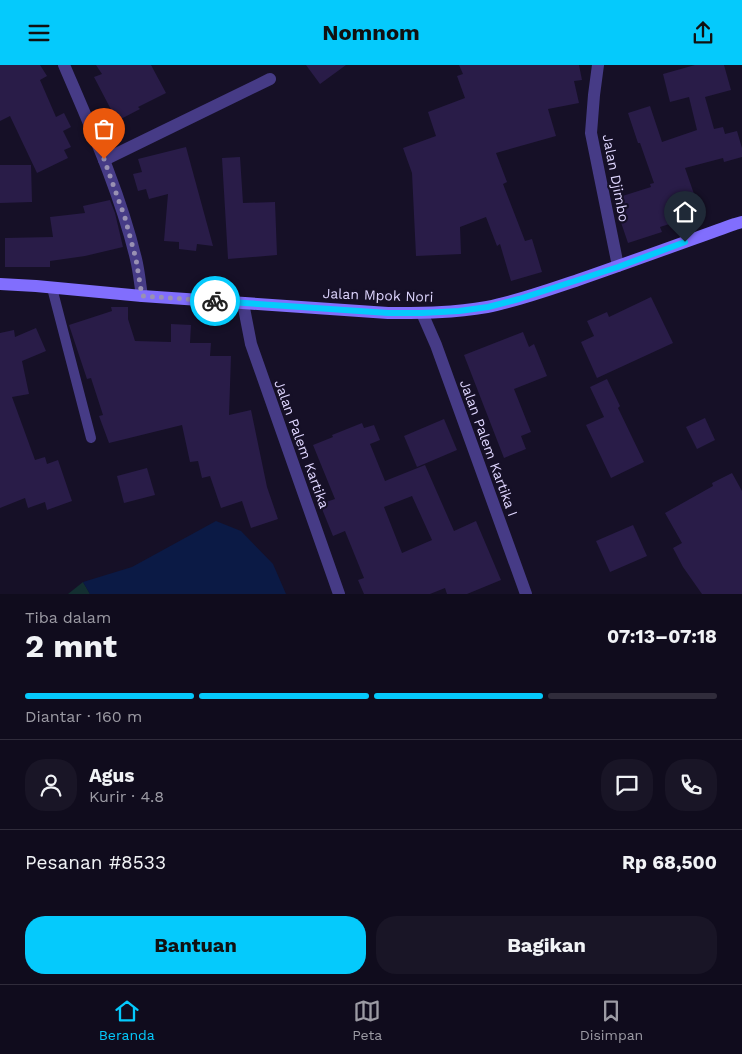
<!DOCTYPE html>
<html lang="id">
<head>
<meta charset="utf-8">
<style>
	body { margin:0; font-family:"Work Sans",sans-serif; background:#191526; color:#f1f3f6; height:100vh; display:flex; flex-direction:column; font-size:19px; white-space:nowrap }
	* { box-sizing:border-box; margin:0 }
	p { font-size:16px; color:#9c9ba4 }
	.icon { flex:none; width:28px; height:28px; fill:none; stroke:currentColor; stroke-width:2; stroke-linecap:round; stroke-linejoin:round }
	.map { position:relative; height:529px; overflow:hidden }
	.details { display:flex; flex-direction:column; background:#100c1d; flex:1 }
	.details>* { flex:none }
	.pin { position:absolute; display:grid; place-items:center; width:42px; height:42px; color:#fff; margin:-51px -21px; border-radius:50% 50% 50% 0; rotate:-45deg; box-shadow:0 0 5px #0007 }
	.pin .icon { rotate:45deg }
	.courier { position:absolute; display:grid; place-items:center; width:50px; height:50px; margin:-25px; border:4px solid #05cafc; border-radius:50%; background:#fff; color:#222; box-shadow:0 1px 6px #0007 }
	.head em { font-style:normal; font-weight:700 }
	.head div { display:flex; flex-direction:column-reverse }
	.head { display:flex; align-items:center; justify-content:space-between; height:85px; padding:0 25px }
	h1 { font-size:32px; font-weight:700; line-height:38px }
	.bar { display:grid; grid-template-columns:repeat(4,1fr); gap:8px 5px; align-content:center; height:60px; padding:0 25px }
	.bar i { height:6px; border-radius:4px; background:#302c3b }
	.bar .current { background:#05cafc }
	.bar p { grid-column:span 4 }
	.line { display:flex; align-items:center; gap:12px; padding:0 25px; border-top:1px solid #302c3b }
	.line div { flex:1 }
	.round { display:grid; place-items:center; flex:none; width:52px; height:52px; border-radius:20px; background:#191526 }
	.button { display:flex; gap:10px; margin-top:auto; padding:10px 25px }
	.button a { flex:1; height:58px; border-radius:20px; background:#05cafc; color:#111; font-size:20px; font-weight:700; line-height:58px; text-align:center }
	.button a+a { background:#191526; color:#f1f3f6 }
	header { display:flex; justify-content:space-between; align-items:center; height:65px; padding:0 25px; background:#05cafc; color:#111; font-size:22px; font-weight:700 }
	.dock { display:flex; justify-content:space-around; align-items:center; height:70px; border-top:1px solid #302c3b; background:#100c1d; font-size:14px; color:#9c9ba4 }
	.dock a { display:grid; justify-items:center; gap:2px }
	.dock .current { color:#05cafc }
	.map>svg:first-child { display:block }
	.green { fill:#132f31 }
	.water { fill:#0b1a45 }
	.building { fill:#291c48; fill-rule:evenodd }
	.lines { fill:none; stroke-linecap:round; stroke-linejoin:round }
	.lane { stroke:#463b86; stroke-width:10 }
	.street { stroke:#463b86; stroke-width:12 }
	.secondary { stroke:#816efd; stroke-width:12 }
	.done { stroke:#9991b3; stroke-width:5; stroke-dasharray:0 9 }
	.route { stroke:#05cafc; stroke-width:6 }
	.labels { text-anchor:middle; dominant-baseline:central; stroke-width:4.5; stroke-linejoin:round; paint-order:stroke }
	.street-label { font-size:14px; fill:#dfd6ff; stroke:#161027 }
</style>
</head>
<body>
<header><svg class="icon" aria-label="menu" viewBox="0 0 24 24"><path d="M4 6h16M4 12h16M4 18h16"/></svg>Nomnom<svg class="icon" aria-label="share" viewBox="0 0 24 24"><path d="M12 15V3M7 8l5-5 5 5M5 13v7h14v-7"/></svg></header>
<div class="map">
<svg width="742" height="529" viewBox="0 0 742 529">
	<rect width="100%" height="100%" fill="#161027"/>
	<polygon class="green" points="83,517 90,529 68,529"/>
	<polygon class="water" points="216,456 241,466 273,499 286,529 90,529 83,517 132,502"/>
	<g class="building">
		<polygon points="0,0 40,0 47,11 40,15 56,52 64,48 71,62 63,66 71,82 64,85 68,93 37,108 10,51 0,56"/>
		<polygon points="96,0 151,0 166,28 138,42 140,44 117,56 94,12 102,9"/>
		<polygon points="306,0 346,0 320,19"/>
		<polygon points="459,0 579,0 582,15 574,16 579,38 548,44 556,71 496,88 507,117 503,119 525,176 532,174 542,207 511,216 500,179 497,181 486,152 460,162 461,189 416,191 412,108 403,83 436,71 428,47 465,33 457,11 463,9"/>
		<polygon points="695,0 724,0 731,25 705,32 714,64 723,62 725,69 737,66 742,83 742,92 724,97 723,93 685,103 701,149 660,162 662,167 628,178 613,134 651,122 650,119 654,118 640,78 638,78 628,48 650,41 662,77 697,65 689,32 670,37 663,9"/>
		<polygon points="186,82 213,181 197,179 196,186 179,184 179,177 164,176 168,129 149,134 146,124 138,126 133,109 142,107 138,94"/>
		<polygon points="240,92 243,138 275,137 277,190 228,194 222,93"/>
		<polygon points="0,100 31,100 32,137 0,138"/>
		<polygon points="110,135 115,148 123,182 85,191 50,196 50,202 5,202 5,173 53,172 50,152 85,148 83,141"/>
		<polygon points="651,232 673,278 597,313 581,277 594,271 587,256 607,247 609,252"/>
		<polygon points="111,242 128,242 128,254 135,276 171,277 171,259 191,260 190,278 211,278 210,291 231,291 229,350 251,345 267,422 278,454 251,463 242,436 221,443 210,411 202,413 198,396 190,397 182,360 109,378 99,351 103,350 91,313 87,314 69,260 112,246"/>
		<polygon points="36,263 46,286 22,296 29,329 12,332 35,395 45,392 47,399 58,395 72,436 47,445 45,437 28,443 25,433 0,443 0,268 14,265 15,272"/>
		<polygon points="523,267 529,282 534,279 547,311 514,324 531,367 521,371 526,384 504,393 464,290"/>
		<polygon points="607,314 620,341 618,343 644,397 611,413 586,360 604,352 590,322"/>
		<polygon points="705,353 715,375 697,384 686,362"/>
		<polygon points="444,354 457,385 417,402 404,371"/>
		<path d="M362,358L364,363L374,360L380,375L370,379L385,416L425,400L454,466L476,456L501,515L467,529H447L445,523L430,529H364L358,515L364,513L345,466L333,471L320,439L335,434L313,380L333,372L332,370ZM412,431L432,475L402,488L384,442Z"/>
		<polygon points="147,403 155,430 124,438 117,411"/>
		<polygon points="732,408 742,426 742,529 702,529 683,502 673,483 682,478 665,448 713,421 712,418"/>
		<polygon points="633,460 647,491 610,507 596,476"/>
	</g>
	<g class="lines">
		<polyline class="lane" points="52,223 91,373"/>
		<g class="street">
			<path d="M64,0C91,63 120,127 136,194C139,206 140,219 142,231"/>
			<polyline points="598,0 594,30 591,68 618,201"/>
			<polyline points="104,95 270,14"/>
			<polyline points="243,238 251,279 339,529"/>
			<polyline points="422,248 436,280 526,529"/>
		</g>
		<path class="secondary" d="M0,219L36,221L142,231L388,248C421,248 454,248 487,242C518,236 548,225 578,215C630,197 682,178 735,159L742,157"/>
	</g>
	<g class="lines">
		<polyline class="done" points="104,94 125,153 136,194 142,231 215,236"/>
		<polyline class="route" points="215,236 388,248 422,248 459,246 488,242 519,234 618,202 685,177"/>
	</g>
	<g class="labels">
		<g class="street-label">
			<text transform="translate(616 113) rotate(79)">Jalan Djimbo</text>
			<text transform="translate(378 230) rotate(2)">Jalan Mpok Nori</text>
			<text transform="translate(302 379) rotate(70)">Jalan Palem Kartika</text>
			<text transform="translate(489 383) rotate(70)">Jalan Palem Kartika I</text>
		</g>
	</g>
</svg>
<div class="pin" style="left:104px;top:94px;background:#ea580c"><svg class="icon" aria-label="bag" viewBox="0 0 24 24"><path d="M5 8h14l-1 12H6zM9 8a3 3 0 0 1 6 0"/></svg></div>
<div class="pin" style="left:685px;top:177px;background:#1f2937"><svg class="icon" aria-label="home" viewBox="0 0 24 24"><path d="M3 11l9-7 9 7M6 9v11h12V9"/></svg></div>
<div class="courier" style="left:215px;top:236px"><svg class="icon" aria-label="bike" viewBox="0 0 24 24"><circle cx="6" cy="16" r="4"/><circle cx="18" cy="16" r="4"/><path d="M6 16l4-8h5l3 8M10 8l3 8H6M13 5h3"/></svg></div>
</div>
<section class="details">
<div class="head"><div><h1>2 mnt</h1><p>Tiba dalam</p></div><em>07:13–07:18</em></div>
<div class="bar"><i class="current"></i><i class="current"></i><i class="current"></i><i></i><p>Diantar · 160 m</p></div>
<div class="line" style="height:90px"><a class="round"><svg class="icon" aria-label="person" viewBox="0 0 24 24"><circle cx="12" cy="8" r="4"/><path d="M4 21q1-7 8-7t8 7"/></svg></a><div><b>Agus</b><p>Kurir · 4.8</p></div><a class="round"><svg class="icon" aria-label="chat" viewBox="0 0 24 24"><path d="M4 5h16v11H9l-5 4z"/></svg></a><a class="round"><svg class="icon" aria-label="phone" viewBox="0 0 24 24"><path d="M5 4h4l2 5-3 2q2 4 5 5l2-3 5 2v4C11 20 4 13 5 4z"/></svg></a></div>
<div class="line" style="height:65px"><div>Pesanan #8533</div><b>Rp 68,500</b></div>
<div class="button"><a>Bantuan</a><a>Bagikan</a></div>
</section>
<nav class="dock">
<a class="current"><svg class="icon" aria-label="home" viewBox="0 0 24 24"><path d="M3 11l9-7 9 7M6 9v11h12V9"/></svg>Beranda</a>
<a><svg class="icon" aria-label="map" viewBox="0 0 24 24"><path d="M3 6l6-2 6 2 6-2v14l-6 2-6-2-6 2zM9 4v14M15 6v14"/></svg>Peta</a>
<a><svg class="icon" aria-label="saved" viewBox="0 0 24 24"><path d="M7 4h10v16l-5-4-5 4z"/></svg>Disimpan</a>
</nav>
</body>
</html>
